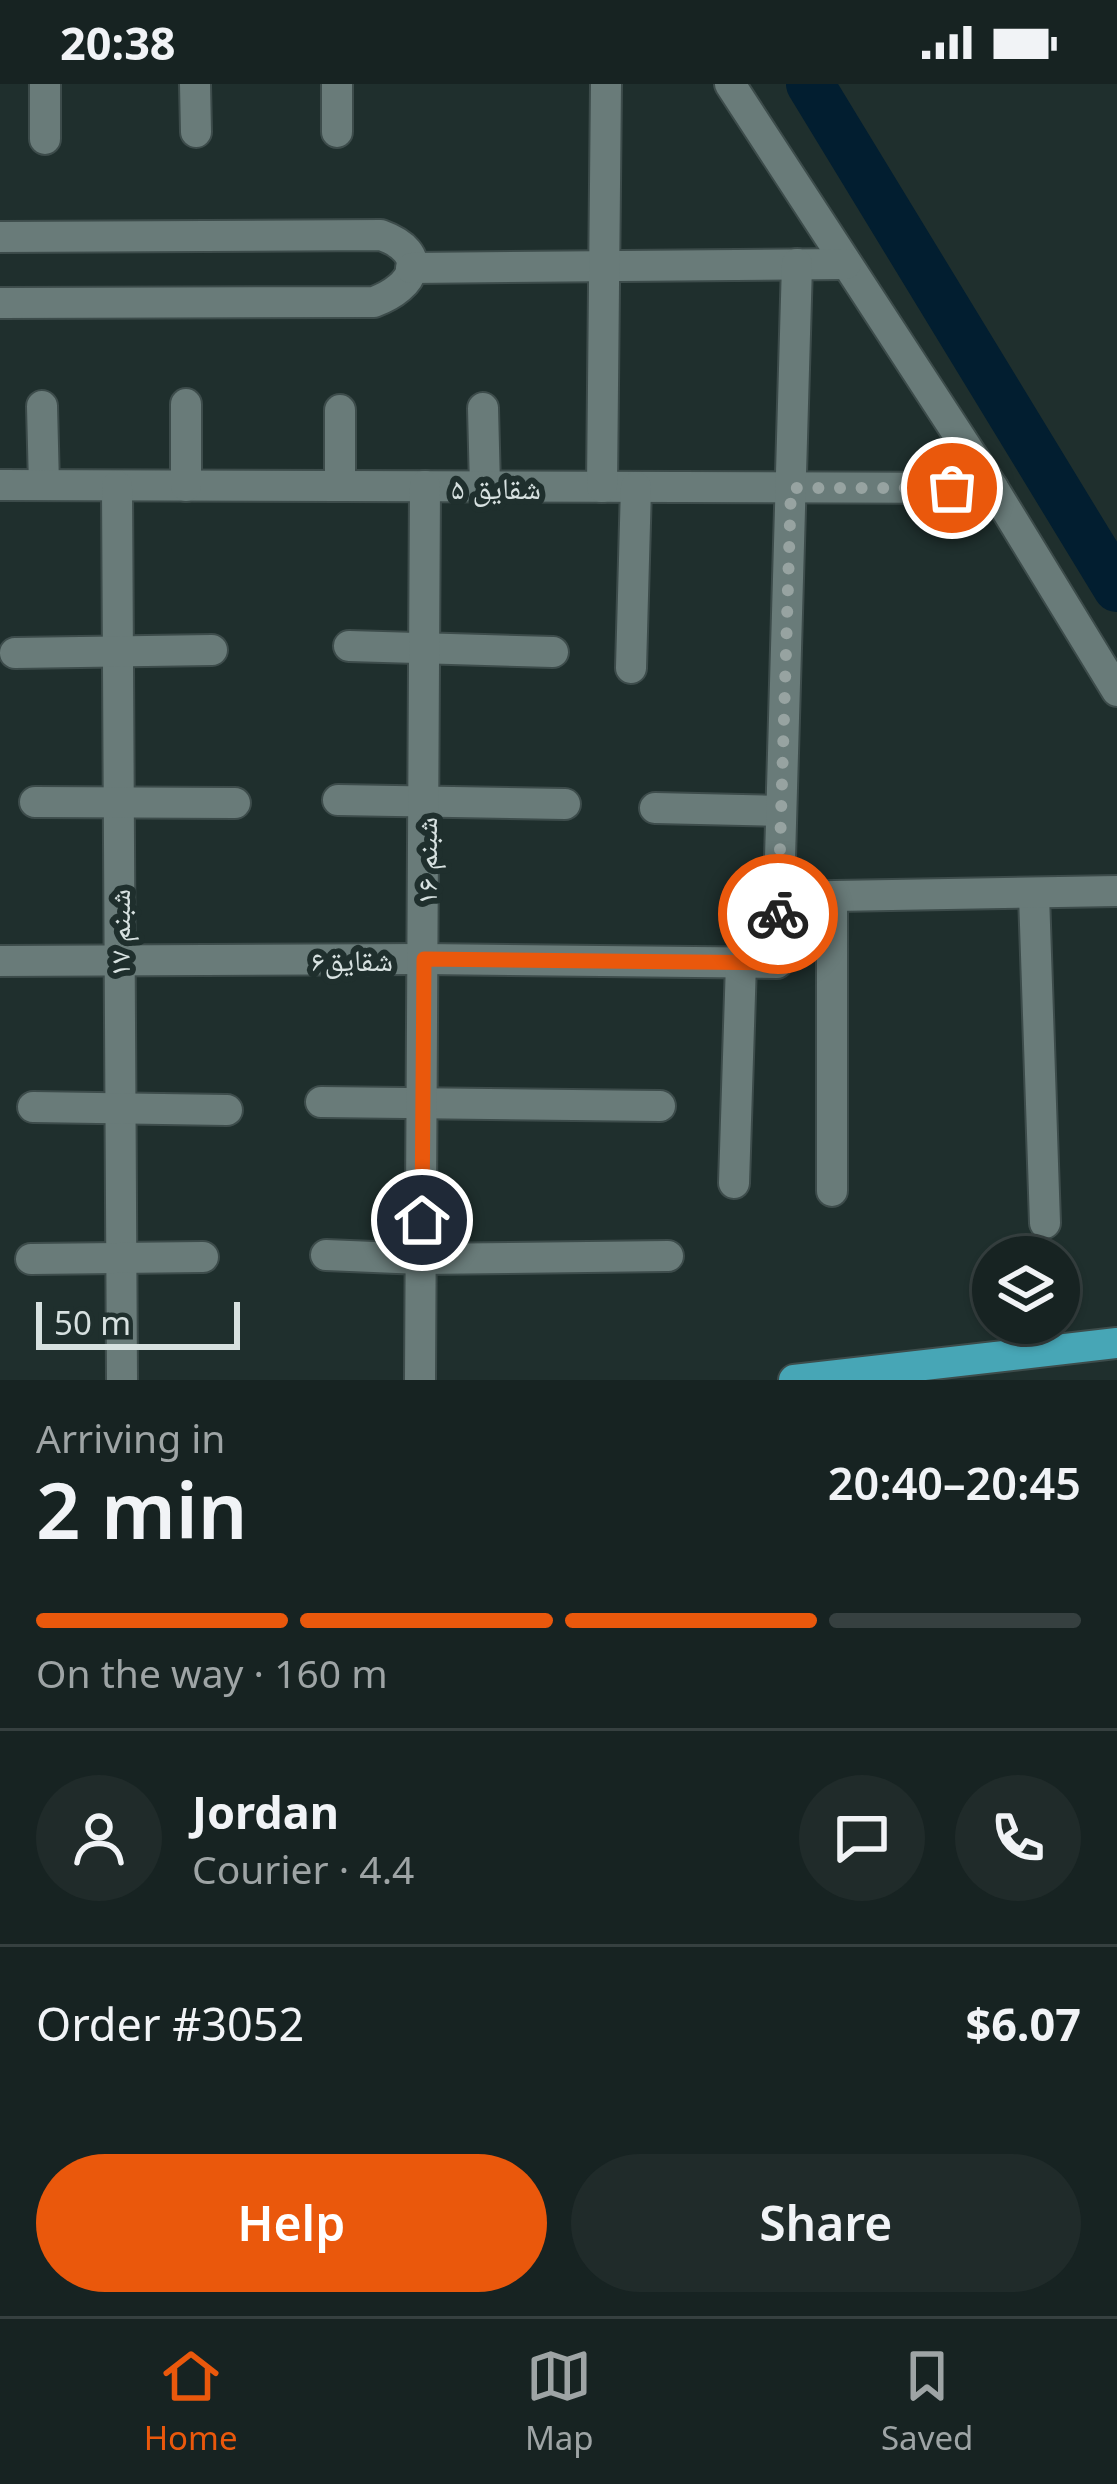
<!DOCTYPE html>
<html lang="en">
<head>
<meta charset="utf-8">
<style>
	body { margin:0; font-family:"Noto Sans","Noto Naskh Arabic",sans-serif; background:#202b2a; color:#f1f3f6; height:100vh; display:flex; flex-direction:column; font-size:45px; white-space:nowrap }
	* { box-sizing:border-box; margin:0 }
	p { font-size:39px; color:#9ea4a5 }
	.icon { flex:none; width:66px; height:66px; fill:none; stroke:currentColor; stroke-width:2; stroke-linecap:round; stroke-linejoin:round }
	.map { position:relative; height:1296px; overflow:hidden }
	.panel { display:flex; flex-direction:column; background:#172322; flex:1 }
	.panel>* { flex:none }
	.fabs { position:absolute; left:972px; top:1152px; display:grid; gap:24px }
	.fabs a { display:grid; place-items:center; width:108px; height:108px; border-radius:50%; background:#172322; box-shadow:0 3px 9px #0004,0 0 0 3px #364040; font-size:60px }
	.scale { position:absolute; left:36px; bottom:30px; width:204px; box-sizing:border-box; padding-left:12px; border:6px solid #d7e1e0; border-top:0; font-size:33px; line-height:42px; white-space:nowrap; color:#d7e1e0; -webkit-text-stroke:9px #1f2f2d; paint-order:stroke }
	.pin { position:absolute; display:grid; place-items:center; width:102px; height:102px; color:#fff; margin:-51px; border:6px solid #fff; border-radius:50%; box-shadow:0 3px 12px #0007 }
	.courier { position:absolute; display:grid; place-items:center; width:120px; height:120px; margin:-60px; border:9px solid #ea580c; border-radius:50%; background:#fff; color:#222; box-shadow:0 3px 15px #0007 }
	.summary em { font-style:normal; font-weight:600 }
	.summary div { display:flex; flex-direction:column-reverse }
	.summary { display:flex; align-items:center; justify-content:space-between; height:204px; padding:0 36px }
	h1 { font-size:78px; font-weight:600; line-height:90px }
	.bar { display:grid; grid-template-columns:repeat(4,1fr); gap:18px 12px; align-content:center; height:144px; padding:0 36px }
	.bar i { height:15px; border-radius:9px; background:#364040 }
	.bar .on { background:#ea580c }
	.bar p { grid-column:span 4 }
	.line { display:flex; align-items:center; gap:30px; padding:0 36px; border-top:3px solid #364040 }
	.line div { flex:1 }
	.round { display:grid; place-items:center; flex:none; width:126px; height:126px; border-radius:63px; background:#202b2a }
	.primary-button { display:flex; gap:24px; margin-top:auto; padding:24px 36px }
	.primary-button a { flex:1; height:138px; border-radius:72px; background:#ea580c; color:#fff; font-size:48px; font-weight:600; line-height:138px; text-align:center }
	.primary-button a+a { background:#202b2a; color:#f1f3f6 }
	.status { display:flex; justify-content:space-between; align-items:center; height:84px; padding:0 60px; background:#172322; direction:ltr }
	.status svg { height:33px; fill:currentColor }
	.tabs { display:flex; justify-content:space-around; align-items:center; height:168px; border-top:3px solid #364040; background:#172322; font-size:33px; color:#9ea4a5 }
	.tabs a { display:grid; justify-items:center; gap:6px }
	.tabs .on { color:#ea580c }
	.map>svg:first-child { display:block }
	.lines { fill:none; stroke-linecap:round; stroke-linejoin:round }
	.river { stroke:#021e30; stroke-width:48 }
	.minor-casing { stroke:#3d4c4b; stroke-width:34 }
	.major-casing { stroke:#3d4c4b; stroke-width:34 }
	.minor { stroke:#697b79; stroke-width:30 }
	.major { stroke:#47a6b6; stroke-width:30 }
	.done { stroke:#97a3a1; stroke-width:12; stroke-dasharray:0 21.6 }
	.route { stroke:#ea580c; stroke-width:15 }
	.labels { text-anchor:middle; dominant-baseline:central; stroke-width:12; stroke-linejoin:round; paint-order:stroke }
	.street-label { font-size:30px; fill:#d7e1e0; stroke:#1f2f2d }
</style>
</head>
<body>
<div class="status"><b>20:38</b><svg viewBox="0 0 49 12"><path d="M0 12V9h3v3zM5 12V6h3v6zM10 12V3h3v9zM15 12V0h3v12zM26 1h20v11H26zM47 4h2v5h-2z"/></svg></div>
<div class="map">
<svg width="1117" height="1296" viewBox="0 0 1117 1296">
	<rect width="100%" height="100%" fill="#1f2f2d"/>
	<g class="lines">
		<polyline class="river" points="810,0 1117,504"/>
		<g class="minor-casing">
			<g id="minor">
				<polyline points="45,0 45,55"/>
				<polyline points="195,0 196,48"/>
				<polyline points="337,0 337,48"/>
				<polyline points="730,0 993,404 1117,607"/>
				<path d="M0,153L381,151C431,169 415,203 374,218L0,219"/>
				<polyline points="411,184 846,180"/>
				<polyline points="42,322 44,401"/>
				<polyline points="483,324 485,403"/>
				<polyline points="340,326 340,402"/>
				<polyline points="0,401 993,404"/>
				<polyline points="117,402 122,1296"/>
				<polyline points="186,402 186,320"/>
				<polyline points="602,403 606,0"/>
				<polyline points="349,562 553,568"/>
				<polyline points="15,569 212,566"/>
				<polyline points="631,584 636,403"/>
				<polyline points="338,716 565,720"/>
				<polyline points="35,718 235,719"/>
				<polyline points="655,724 781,727"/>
				<polyline points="1034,811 1045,1139"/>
				<polyline points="779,813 1117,807"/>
				<polyline points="0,877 424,875 777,879 797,180"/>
				<polyline points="321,1018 660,1022"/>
				<polyline points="33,1023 227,1026"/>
				<polyline points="734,1099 741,879"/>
				<polyline points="832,1107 832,813"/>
				<polyline points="326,1171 421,1175 668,1172"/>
				<polyline points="31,1175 203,1173"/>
				<polyline points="420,1296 425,402"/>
			</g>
		</g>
		<g class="major-casing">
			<polyline id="major" points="794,1296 1117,1259"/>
		</g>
		<use href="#minor" class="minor"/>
		<use href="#major" class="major"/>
	</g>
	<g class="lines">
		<polyline class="done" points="778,830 791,404 952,404"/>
		<polyline class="route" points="422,1136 424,875 777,879 778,830"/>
	</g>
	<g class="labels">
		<g class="street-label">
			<text x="496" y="403">شقایق ۵</text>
			<text transform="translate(425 777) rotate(-90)">شبنم ۱۶</text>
			<text transform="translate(118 849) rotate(-90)">شبنم ۱۷</text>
			<text x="352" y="875">شقایق۶</text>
		</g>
	</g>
</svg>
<div class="fabs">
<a><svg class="icon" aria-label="layers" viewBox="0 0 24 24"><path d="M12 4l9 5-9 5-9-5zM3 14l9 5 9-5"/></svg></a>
</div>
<div class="scale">50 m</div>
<div class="pin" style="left:952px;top:404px;background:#ea580c"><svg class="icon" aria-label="bag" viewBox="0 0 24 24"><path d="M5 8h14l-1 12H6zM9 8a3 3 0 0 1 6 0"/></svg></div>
<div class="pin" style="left:422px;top:1136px;background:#1f2937"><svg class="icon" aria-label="home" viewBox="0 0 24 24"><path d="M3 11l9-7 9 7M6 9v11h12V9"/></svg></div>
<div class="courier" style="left:778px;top:830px"><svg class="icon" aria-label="bike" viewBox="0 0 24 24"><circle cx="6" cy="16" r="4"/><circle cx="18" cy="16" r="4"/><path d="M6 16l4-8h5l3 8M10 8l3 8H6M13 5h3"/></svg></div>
</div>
<section class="panel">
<div class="summary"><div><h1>2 min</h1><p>Arriving in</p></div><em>20:40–20:45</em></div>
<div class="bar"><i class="on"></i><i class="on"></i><i class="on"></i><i></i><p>On the way · 160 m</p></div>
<div class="line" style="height:216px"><a class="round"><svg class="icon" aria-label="person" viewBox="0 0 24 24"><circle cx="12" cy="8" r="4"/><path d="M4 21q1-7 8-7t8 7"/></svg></a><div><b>Jordan</b><p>Courier · 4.4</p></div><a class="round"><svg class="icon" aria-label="chat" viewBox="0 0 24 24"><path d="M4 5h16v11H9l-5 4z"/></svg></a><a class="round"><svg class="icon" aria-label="phone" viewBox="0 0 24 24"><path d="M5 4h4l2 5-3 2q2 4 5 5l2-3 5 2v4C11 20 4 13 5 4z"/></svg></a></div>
<div class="line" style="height:156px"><div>Order #3052</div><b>$6.07</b></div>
<div class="primary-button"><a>Help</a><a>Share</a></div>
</section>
<nav class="tabs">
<a class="on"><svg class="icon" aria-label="home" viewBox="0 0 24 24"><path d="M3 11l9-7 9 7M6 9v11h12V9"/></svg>Home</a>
<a><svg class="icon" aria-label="map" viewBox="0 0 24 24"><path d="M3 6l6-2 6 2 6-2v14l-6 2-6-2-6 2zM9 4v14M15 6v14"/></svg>Map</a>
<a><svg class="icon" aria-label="saved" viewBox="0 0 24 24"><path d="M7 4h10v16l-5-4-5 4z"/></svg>Saved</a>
</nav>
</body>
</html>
